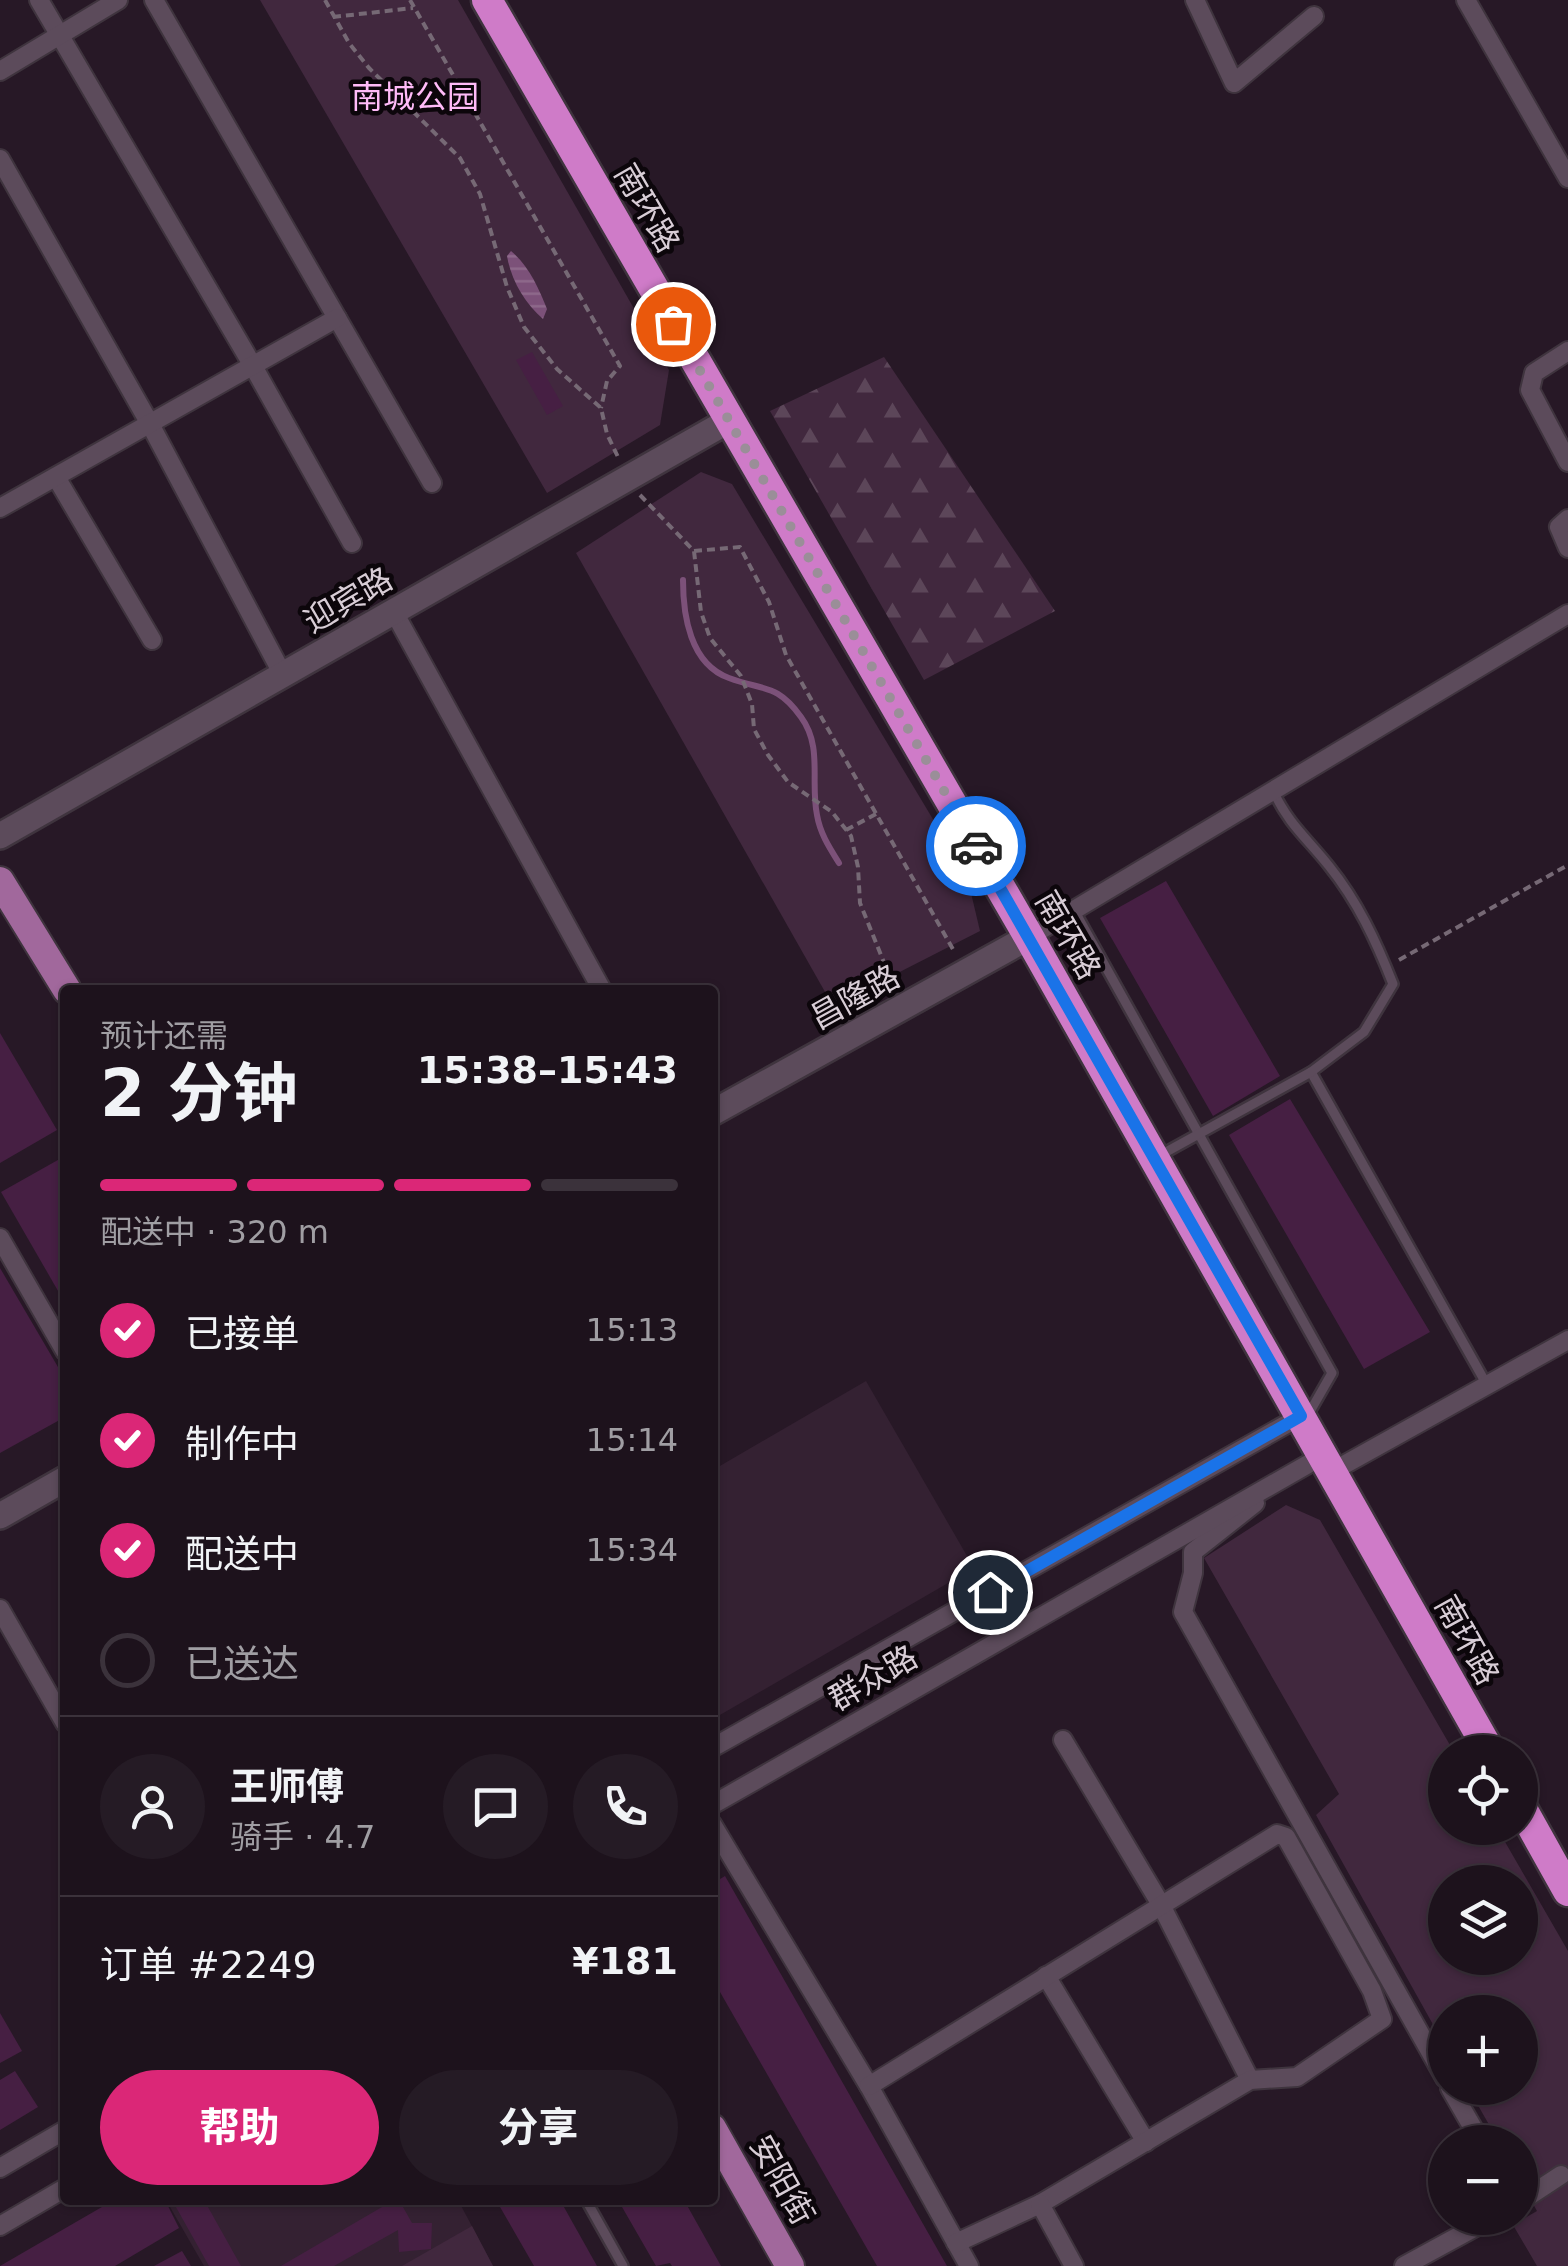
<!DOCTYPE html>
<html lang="zh">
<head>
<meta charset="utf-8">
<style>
	body { margin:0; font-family:"DejaVu Sans","Noto Sans SC",sans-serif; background:#251b25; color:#f1f3f6; height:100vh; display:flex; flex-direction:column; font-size:38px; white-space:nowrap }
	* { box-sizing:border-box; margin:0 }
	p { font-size:32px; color:#a09ea3 }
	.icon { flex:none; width:55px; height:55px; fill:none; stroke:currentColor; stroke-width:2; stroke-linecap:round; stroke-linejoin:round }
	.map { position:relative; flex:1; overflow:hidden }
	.panel { position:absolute; left:60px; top:985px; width:658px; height:1220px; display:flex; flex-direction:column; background:#1d121c; border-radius:10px; box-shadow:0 2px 8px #0004,0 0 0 2px #3b323b }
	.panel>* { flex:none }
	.buttons { position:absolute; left:1428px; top:1735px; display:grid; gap:20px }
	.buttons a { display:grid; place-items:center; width:110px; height:110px; border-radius:50%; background:#1d121c; box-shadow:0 2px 8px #0004,0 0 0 2px #3b323b; font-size:50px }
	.pin { position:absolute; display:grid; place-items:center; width:85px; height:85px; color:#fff; margin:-42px; border:5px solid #fff; border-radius:50%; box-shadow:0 2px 10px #0007 }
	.courier { position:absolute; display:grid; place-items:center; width:100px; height:100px; margin:-50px; border:8px solid #1a73e8; border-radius:50%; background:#fff; color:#222; box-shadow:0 2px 12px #0007 }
	.overview em { font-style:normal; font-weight:700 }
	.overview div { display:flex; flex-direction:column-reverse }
	.overview { display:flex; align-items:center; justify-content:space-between; height:170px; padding:0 40px }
	h1 { font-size:65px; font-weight:700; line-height:75px }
	.bar { display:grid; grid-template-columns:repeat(4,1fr); gap:15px 10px; align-content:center; height:120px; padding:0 40px }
	.bar i { height:12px; border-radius:8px; background:#3b323b }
	.bar .current { background:#db2777 }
	.bar p { grid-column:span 4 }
	.line { display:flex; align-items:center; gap:25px; padding:0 40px; border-top:2px solid #3b323b }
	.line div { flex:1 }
	.round { display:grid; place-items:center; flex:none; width:105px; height:105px; border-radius:52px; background:#251b25 }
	ol { padding:0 40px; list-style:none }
	li { display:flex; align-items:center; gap:30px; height:110px }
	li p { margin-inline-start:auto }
	li .icon { padding:10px; border-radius:50%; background:#db2777; color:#fff; stroke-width:4 }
	li:last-child { color:#a09ea3 }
	li i { width:55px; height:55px; border:5px solid #3b323b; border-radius:50% }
	.primary-button { display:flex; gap:20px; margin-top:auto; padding:20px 40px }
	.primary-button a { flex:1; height:115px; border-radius:60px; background:#db2777; color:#fff; font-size:40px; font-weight:700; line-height:115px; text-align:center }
	.primary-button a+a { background:#251b25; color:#f1f3f6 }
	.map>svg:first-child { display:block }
	.built { fill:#342132 }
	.green { fill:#41283e; fill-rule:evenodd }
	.forest { fill:url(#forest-firs) }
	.water { fill:url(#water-rules) }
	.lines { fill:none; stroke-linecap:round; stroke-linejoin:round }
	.stream { stroke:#7c5179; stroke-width:6 }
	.building { fill:#461f43 }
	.lane-casing { stroke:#3f343e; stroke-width:14 }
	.street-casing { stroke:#3f343e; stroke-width:22 }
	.secondary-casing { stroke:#3f343e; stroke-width:30 }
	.primary-casing { stroke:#3f343e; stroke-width:32 }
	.highway-casing { stroke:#3f343e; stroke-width:35 }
	.path { stroke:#766975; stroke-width:4; stroke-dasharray:8 5; stroke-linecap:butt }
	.lane { stroke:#5c4b5b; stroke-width:9 }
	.street { stroke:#5c4b5b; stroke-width:18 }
	.secondary { stroke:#5c4b5b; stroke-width:25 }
	.primary { stroke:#a1689c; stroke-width:28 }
	.highway { stroke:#cf7bc8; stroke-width:30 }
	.done { stroke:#9a8e98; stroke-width:10; stroke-dasharray:0 18 }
	.route { stroke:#1a73e8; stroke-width:12 }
	.labels { text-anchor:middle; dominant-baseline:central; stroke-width:9; stroke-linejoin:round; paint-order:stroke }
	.park-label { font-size:32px; fill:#ffbbf8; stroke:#0c060b }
	.street-label { font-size:32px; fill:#d8cdd6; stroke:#0c060b }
</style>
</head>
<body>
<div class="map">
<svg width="1568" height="2266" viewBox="0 0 1568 2266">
	<defs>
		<pattern id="forest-firs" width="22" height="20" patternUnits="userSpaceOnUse" patternTransform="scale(2.5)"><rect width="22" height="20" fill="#41283e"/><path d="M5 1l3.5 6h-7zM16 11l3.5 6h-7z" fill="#5c4659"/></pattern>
		<pattern id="water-rules" width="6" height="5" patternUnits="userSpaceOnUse" patternTransform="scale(2.5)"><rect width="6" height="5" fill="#7c5179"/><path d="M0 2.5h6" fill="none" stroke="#8e698b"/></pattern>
	</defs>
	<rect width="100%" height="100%" fill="#271826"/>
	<g class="built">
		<polygon points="866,1381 974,1568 713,1719 713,1470"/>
		<polygon points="166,2200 458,2200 493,2266 204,2266"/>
	</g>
	<g class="green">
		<polygon points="260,0 458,0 669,370 660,425 547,493"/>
		<polygon points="701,472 732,484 967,876 980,931 833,1006 576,553"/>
		<path d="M1286,1505L1320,1520L1454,1752H1445V1828H1497L1568,1951V2266H1537L1513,2225L1537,2211L1520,2181V2142H1499L1468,2088H1520V2012H1445V2046L1316,1815L1339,1794L1204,1558ZM1445,1882H1520V1958H1445Z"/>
		<polygon points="472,2226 493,2266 402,2266"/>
	</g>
	<polygon class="forest" points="884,357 1055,611 924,680 770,411"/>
	<path class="water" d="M511,251C529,266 538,287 547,309L543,319C525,304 511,280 507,256Z"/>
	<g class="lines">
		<path class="stream" d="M683,580C683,615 690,664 729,678C763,691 777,683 801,717C823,747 810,781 817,815C820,833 829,847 839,863"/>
	</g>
	<g class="building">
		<polygon points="532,352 563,406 547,415 516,360"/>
		<polygon points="1166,881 1280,1076 1213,1116 1100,918"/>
		<polygon points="0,1033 57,1130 0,1163"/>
		<polygon points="1290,1099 1430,1332 1364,1369 1229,1135"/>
		<polygon points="65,1156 65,1303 1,1192"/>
		<polygon points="0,1268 65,1379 65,1417 0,1453"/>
		<polygon points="725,1876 947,2266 877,2266 712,1978 712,1884"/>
		<polygon points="0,2013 22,2051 0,2063"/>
		<polygon points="15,2071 38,2107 0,2130 0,2080"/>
		<polygon points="114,2200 165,2200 179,2228 115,2266 0,2266"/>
		<polygon points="172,2200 204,2200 241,2266 209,2266"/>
		<polygon points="394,2200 399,2200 412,2223 432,2223 431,2249 399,2252 398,2230 334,2266 281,2266"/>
		<polygon points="496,2200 560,2200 597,2266 534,2266"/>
		<polygon points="618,2200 684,2200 721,2266 672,2266 670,2263 656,2266"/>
		<polygon points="182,2251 191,2266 154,2266"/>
	</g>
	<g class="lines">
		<g class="lane-casing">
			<g id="lane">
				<polyline points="1074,910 1332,1373 1308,1415"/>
				<polyline points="1311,1072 1487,1385"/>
				<path d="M1157,1157L1311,1072L1364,1032L1393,984C1376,941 1358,902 1329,866C1306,837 1290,826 1273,791"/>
				<polyline points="586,2200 623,2266"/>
			</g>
		</g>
		<g class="street-casing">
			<g id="street">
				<polyline points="39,0 253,366 352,543"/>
				<polyline points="154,0 432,483"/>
				<polyline points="1195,0 1234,83 1314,16"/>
				<polyline points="1466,0 1568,178"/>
				<polyline points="0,71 118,0"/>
				<polyline points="0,159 150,424 283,675"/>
				<polyline points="1568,351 1534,373 1530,390 1568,462"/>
				<polyline points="56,477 152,640"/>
				<polyline points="0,508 337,318"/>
				<polyline points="1568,519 1559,527 1568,548"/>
				<polyline points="394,612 602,990"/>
				<polyline points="1029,937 1568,614"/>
				<polyline points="0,1238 65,1351"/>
				<polyline points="1333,1471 1568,1340"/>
				<polyline points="1255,1503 1193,1552 1193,1573 1183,1612 1445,2078"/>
				<polyline points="0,1609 65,1723"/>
				<polyline points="1063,1740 1160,1903 1250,2080"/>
				<polyline points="712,1748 1301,1416"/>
				<polyline points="712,1805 1324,1455"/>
				<polyline points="712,1824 869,2086 969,2266"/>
				<polyline points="1046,1976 1146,2142"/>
				<polyline points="869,2086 1277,1834 1286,1837 1372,1991 1382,2019 1297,2077 1250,2080 1040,2204 956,2243"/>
				<polyline points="1450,2088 1481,2142"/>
				<polyline points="0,2168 65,2130"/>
				<polyline points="1520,2202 1561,2175"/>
				<polyline points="1040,2204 1074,2266"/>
				<polyline points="0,2226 65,2188"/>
				<polyline points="1404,2266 1492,2218"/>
			</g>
		</g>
		<g class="secondary-casing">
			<g id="secondary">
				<polyline points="0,836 728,421"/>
				<polyline points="712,1113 1029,937"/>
				<polyline points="0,1516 65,1479"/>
			</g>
		</g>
		<g class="primary-casing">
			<g id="primary">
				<polyline points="0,881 67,990"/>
				<polyline points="712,2128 790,2266"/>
			</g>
		</g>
		<g class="highway-casing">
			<g id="highway">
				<polyline points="487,0 1029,937 1490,1752"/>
				<polyline points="1520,1805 1568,1891"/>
			</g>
		</g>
		<g class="path">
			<polyline points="325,0 349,43 369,68 460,158 480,194 507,287 524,327 557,369 601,408 607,434 618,457"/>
			<polyline points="410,0 620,366 607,381 601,408"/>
			<polyline points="333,17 413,8"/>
			<polyline points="640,495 694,551 701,612 710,638 741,676 752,704 754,729 768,755 788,782 832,812 851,836 858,867 860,903 885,965 896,984"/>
			<polyline points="694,551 740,547 769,602 786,655 954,951"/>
			<polyline points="846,830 876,814"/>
			<polyline points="1399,960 1568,865"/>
		</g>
		<use href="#lane" class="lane"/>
		<use href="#street" class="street"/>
		<use href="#secondary" class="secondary"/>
		<use href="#primary" class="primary"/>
		<use href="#highway" class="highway"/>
	</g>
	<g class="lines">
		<polyline class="done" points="673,324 976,846"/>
		<polyline class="route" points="976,846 1301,1416 990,1592"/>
	</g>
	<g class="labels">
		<g class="park-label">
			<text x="415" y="97">南城公园</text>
		</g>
		<g class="street-label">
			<text transform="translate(647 208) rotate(60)">南环路</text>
			<text transform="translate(348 600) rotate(-30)">迎宾路</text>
			<text transform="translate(1068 935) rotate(60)">南环路</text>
			<text transform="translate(855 997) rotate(-29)">昌隆路</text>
			<text transform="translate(1467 1640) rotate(61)">南环路</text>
			<text transform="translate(873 1678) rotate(-30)">群众路</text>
			<text transform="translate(782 2180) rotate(61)">安阳街</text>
		</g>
	</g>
</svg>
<div class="buttons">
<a><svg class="icon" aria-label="locate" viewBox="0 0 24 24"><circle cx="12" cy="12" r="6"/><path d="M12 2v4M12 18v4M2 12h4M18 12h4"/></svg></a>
<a><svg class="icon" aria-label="layers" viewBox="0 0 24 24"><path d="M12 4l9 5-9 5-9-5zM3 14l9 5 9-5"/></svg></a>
<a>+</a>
<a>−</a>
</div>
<div class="pin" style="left:673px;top:324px;background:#ea580c"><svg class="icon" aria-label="bag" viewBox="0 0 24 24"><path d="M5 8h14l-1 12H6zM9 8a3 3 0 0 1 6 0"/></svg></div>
<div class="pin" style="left:990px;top:1592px;background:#1f2937"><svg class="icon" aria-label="home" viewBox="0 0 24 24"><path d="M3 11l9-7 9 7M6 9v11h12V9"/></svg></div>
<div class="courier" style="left:976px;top:846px"><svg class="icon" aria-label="car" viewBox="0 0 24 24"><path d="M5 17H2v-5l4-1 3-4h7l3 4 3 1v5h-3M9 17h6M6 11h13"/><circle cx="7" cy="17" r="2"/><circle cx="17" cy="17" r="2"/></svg></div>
<section class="panel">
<div class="overview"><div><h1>2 分钟</h1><p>预计还需</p></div><em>15:38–15:43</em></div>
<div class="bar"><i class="current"></i><i class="current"></i><i class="current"></i><i></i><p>配送中 · 320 m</p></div>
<ol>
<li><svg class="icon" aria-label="check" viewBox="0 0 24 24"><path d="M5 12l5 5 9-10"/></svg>已接单<p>15:13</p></li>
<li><svg class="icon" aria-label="check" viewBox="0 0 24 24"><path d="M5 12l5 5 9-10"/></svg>制作中<p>15:14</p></li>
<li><svg class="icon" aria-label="check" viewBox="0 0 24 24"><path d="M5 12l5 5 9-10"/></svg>配送中<p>15:34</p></li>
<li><i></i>已送达</li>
</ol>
<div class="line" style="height:180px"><a class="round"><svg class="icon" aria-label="person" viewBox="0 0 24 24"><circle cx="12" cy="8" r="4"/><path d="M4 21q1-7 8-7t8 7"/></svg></a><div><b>王师傅</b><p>骑手 · 4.7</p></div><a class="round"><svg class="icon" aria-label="chat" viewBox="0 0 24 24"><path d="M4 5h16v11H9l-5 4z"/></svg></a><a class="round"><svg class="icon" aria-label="phone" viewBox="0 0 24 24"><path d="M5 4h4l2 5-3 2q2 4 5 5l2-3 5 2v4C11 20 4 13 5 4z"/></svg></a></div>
<div class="line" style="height:130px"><div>订单 #2249</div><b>¥181</b></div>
<div class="primary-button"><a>帮助</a><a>分享</a></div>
</section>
</div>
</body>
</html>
